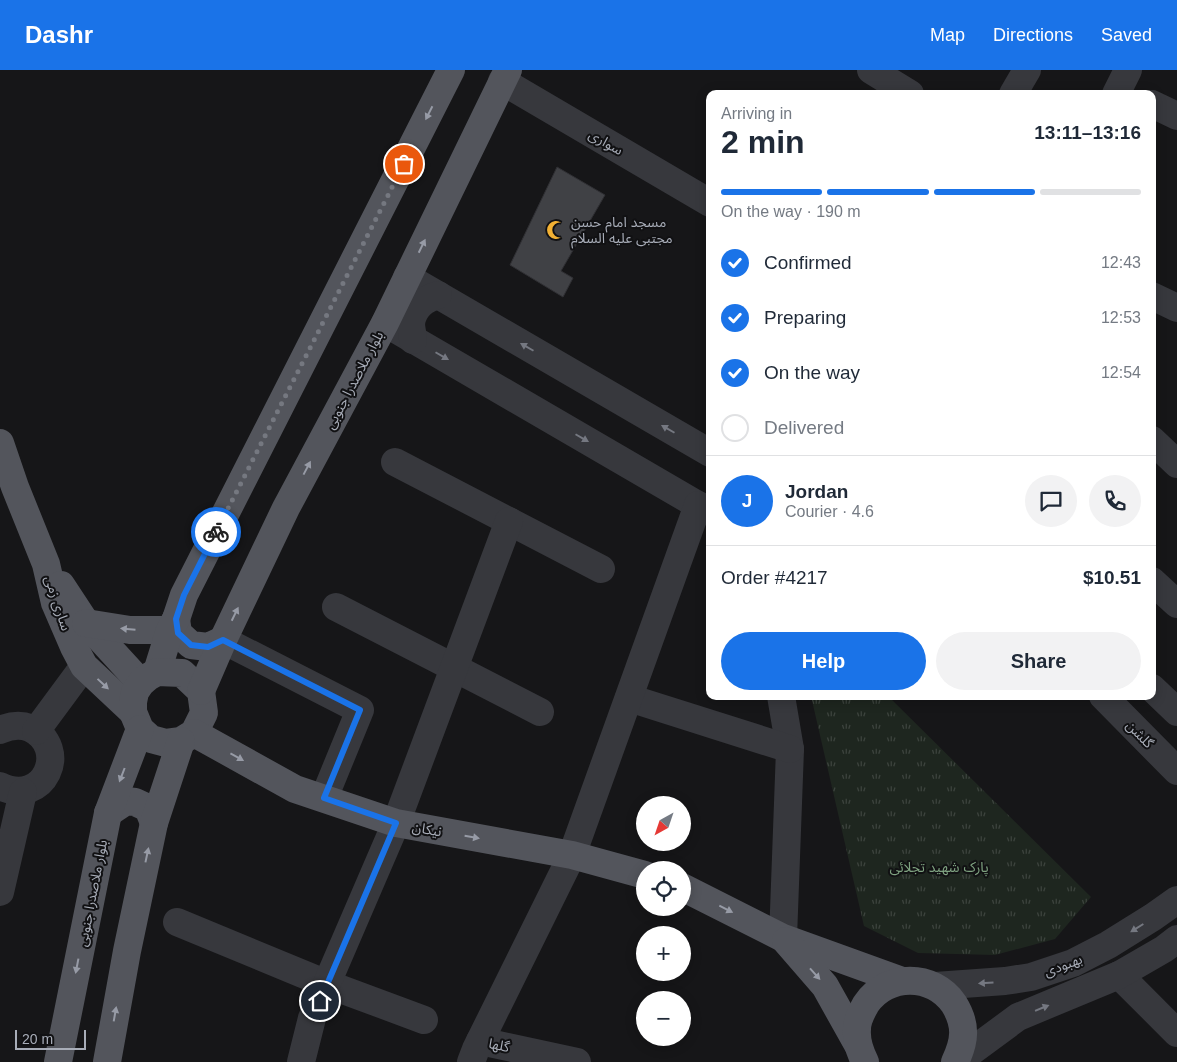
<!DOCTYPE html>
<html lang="en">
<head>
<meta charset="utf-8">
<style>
	body { margin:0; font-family:Arial,"Noto Sans Arabic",sans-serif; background:#f2f2f3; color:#1f2937; height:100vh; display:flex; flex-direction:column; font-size:19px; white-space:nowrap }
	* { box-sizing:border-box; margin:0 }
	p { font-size:16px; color:#747a83 }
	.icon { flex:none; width:28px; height:28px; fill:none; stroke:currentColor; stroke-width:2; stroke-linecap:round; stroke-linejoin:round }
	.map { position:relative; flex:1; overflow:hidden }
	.panel { position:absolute; left:706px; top:20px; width:450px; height:610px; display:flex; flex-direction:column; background:#fff; border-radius:10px; box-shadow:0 2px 12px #0003 }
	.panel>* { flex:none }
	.needle { width:32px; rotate:220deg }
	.controls { position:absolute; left:636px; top:726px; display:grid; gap:10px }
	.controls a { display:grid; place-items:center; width:55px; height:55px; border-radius:50%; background:#fff; box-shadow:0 2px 12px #0003; font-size:25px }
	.scale { position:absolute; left:15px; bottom:12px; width:71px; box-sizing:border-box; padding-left:5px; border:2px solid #a8adb8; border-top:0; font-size:14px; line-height:18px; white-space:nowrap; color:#a8adb8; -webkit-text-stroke:4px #111113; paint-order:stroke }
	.pin { position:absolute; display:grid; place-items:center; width:42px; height:42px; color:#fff; margin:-21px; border:2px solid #fff; border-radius:50%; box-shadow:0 1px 5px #0007 }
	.courier { position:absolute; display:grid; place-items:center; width:50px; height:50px; margin:-25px; border:4px solid #1a73e8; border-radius:50%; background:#fff; color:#222; box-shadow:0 1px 6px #0007 }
	.summary em { font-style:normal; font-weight:800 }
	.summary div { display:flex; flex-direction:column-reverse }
	.summary { display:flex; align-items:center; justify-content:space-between; height:85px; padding:0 15px }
	h1 { font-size:32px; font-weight:800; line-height:38px }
	.bar { display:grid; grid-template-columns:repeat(4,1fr); gap:8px 5px; align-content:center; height:60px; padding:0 15px }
	.bar i { height:6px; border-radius:4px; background:#e0e1e3 }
	.bar .on { background:#1a73e8 }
	.bar p { grid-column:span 4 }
	.line { display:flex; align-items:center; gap:12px; padding:0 15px; border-top:1px solid #e0e1e3 }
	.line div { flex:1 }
	.round { display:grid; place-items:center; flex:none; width:52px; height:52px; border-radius:26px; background:#f2f2f3 }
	ol { padding:0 15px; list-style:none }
	li { display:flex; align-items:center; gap:15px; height:55px }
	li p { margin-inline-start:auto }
	li .icon { padding:5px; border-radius:50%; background:#1a73e8; color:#fff; stroke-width:4 }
	li:last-child { color:#747a83 }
	li i { width:28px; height:28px; border:2px solid #e0e1e3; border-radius:50% }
	.cta { display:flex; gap:10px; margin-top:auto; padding:10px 15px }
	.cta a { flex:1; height:58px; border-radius:30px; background:#1a73e8; color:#fff; font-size:20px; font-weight:800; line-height:58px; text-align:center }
	.cta a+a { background:#f2f2f3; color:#1f2937 }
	header { display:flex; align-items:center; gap:30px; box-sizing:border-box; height:70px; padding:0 25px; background:#1a73e8; color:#fff }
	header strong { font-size:24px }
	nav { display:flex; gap:28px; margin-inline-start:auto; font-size:18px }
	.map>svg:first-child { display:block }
	.park { fill:url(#park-tufts) }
	.building { fill:#404145; stroke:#303034 }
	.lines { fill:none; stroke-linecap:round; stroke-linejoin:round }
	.minor { stroke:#37383d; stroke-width:28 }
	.major { stroke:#53555c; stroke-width:28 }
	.oneway { fill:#979ba6 }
	.oneway2 { fill:#757881 }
	.done { stroke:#757880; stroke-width:5; stroke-dasharray:0 9 }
	.route { stroke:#1a73e8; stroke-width:6 }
	.labels { text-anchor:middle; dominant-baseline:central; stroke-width:4; stroke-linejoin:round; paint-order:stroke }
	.street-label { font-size:14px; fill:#a8adb8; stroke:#111113 }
	.poi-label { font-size:14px; fill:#a8adb8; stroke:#111113; text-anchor:start }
	.park-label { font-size:14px; fill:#7fa381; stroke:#111113 }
</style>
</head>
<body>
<header>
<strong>Dashr</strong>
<nav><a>Map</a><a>Directions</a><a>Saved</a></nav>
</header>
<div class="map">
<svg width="1177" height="992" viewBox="0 0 1177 992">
	<defs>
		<pattern id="park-tufts" width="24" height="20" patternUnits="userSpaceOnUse" patternTransform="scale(1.25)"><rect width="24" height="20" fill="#1e261f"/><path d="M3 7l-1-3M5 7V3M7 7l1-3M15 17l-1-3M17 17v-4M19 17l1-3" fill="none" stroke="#3c433d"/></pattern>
	</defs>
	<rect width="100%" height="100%" fill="#161618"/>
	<polygon class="park" points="811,626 888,626 1091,827 1055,869 995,885 918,883 864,856"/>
	<polygon class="building" points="557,97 605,125 561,201 573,208 563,227 510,195"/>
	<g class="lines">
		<g class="minor">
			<polyline points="871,0 910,24"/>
			<polyline points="502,11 710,133"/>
			<polyline points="1013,24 1027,0"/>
			<polyline points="1116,24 1128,0"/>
			<polyline points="1152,34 1177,46"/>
			<polyline points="407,207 710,383"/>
			<polyline points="1152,226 1177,238"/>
			<polyline points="385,253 710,442"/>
			<path d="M413,270C413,265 411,259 411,253C413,239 424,229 438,225"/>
			<polyline points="1152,370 1177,394"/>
			<polyline points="395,392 601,499"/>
			<polyline points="1152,511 1177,534"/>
			<polyline points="336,537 540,642"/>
			<polyline points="223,570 360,640 324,728"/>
			<polyline points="1152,618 1177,642"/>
			<polyline points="781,626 790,679 783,868"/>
			<polyline points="1103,626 1177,701"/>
			<polyline points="629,628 790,679"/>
			<path d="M0,660C9,656 20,654 30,658C71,678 44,738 0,716"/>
			<polyline points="36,661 84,596"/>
			<polyline points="0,822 23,722"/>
			<polyline points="177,852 327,914 424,950"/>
			<polyline points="1119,905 1177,963"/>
			<polyline points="935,916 1005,911 1031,907 1073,893 1108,875 1153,847 1177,830"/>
			<polyline points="480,971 577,992"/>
			<polyline points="301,992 312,948 396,753 509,451"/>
			<polyline points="471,992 476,979 572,785 698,435"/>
			<polyline points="957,992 1018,947 1119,905 1164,879 1177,869"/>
		</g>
		<g class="major">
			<polyline points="0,373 15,417 46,494 55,533 74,577 84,596 133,642"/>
			<polyline points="61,515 86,553 141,613"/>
			<polyline points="176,549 178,563 191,575 208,577 223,570"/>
			<polyline points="86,553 130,560 170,560"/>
			<polyline points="157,602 170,560 176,549 184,525 451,0"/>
			<polygon points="157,602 182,603 201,621 204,643 194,663 181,671 166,673 151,669 140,659 133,642 133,632 135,622 141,613 148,607"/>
			<polyline points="201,621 223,570 286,438 385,253 508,0"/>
			<polyline points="194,663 295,719 396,753 572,785 645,805"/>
			<polyline points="108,743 126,731 135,732 148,738 154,753"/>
			<polyline points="682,817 783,868 902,911"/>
			<polyline points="786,871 825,916 858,975"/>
			<polyline points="58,992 108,743 140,659"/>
			<polyline points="107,992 127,881 154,753 181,671"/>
			<path d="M865,992C860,982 856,971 857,959C857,950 862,941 866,934C887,903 933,903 954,934C967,955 965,971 955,992"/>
		</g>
	</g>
	<defs><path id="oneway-solid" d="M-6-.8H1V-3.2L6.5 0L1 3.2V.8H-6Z" transform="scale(1.25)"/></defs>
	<g class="oneway">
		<use href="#oneway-solid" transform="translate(429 43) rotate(117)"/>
		<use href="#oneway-solid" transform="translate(422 176) rotate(-64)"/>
		<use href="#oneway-solid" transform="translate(307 398) rotate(-62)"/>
		<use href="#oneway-solid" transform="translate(235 544) rotate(-64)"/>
		<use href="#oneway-solid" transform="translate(128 559) rotate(-175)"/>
		<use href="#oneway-solid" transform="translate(103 614) rotate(43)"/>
		<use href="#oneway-solid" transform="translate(237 687) rotate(29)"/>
		<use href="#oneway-solid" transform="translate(122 705) rotate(111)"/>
		<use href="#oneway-solid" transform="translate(472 767) rotate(10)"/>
		<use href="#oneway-solid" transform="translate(147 785) rotate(-78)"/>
		<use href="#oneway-solid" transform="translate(726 839) rotate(27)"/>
		<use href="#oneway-solid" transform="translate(77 896) rotate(101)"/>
		<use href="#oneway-solid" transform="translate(815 904) rotate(48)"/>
		<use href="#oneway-solid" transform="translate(115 944) rotate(-80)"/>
	</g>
	<g class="oneway2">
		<use href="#oneway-solid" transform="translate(527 277) rotate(-150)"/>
		<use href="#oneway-solid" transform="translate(442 286) rotate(30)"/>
		<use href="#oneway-solid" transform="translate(668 359) rotate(-150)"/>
		<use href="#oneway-solid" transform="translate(582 368) rotate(30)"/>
		<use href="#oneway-solid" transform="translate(1137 858) rotate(148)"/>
		<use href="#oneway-solid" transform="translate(986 913) rotate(176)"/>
		<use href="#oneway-solid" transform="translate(1042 938) rotate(-22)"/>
	</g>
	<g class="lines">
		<polyline class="done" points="216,462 404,94"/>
		<polyline class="route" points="216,462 184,525 176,549 178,563 191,575 208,577 223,570 360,640 324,728 396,753 320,931"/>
	</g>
	<defs>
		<g id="mosque-bare" transform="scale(1.5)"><path d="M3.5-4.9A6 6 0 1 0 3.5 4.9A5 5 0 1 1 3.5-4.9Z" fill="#f2b134" stroke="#111113" stroke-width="2.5" paint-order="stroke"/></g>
	</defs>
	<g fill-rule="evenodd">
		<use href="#mosque-bare" x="556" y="160"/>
	</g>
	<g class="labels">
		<g class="street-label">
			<text transform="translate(606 72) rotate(30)">سواری</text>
			<text transform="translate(354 310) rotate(-62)">بلوار ملاصدرا جنوبی</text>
			<text transform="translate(58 533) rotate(72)">ساری زمی</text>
			<text transform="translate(1140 664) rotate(46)">گلشن</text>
			<text transform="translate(427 759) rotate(10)">نیکان</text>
			<text transform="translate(92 823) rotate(-79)">بلوار ملاصدرا جنوبی</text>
			<text transform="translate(1063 895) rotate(-21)">بهبودی</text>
			<text transform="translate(499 975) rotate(12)">گلها</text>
		</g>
		<g class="poi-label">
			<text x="571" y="152">مسجد امام حسن<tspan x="571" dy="16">مجتبی علیه السلام</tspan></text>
		</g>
		<g class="park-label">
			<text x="939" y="797">پارک شهید تجلائی</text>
		</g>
	</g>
</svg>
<div class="controls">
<a><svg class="needle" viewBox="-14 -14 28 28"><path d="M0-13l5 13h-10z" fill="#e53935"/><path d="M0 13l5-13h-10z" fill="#747a83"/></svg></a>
<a><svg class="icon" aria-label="locate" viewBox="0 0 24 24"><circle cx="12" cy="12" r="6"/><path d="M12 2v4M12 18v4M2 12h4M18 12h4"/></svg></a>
<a>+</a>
<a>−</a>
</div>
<div class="scale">20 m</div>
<div class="pin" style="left:404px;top:94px;background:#ea580c"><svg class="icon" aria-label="bag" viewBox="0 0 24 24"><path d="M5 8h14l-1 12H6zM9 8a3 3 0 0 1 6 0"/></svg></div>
<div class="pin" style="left:320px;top:931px;background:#1f2937"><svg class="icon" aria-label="home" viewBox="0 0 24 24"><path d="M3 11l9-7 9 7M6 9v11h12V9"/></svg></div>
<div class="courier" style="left:216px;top:462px"><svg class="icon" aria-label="bike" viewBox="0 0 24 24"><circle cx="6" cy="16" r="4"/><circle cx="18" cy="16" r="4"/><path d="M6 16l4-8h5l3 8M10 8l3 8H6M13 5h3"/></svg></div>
<section class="panel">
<div class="summary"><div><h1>2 min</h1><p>Arriving in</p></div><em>13:11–13:16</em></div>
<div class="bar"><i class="on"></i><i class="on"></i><i class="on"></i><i></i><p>On the way · 190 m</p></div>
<ol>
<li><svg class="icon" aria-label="check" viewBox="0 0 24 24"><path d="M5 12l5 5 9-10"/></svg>Confirmed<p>12:43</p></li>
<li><svg class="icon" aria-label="check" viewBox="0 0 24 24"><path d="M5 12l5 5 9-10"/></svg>Preparing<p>12:53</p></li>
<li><svg class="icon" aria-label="check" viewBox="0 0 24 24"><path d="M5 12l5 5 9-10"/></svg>On the way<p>12:54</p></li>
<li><i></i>Delivered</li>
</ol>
<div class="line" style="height:90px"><b class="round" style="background:#1a73e8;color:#fff">J</b><div><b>Jordan</b><p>Courier · 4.6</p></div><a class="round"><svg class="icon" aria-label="chat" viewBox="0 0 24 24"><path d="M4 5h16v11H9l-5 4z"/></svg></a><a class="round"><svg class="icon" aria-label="phone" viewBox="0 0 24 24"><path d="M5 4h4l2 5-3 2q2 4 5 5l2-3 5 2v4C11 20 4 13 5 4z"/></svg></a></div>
<div class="line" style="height:65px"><div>Order #4217</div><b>$10.51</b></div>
<div class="cta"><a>Help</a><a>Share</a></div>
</section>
</div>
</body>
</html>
